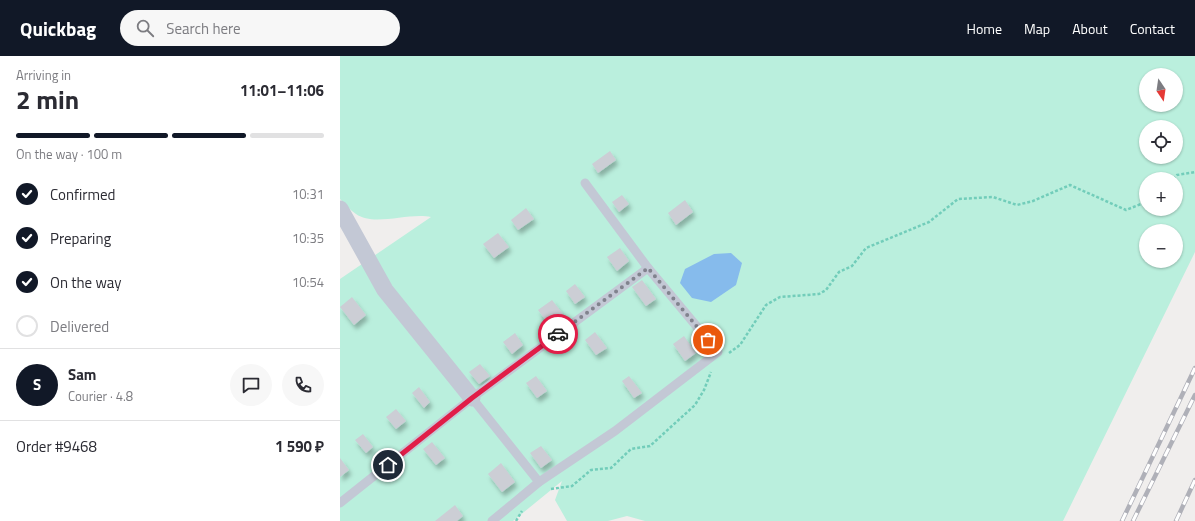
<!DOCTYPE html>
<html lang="en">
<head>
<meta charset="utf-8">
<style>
	body { margin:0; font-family:"Titillium Web",sans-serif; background:#f7f7f7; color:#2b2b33; height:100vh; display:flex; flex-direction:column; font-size:15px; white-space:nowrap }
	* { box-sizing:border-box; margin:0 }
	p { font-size:13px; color:#7c7c81 }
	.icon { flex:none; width:22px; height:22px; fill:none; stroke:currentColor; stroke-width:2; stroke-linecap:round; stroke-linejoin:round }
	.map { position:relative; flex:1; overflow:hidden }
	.sheet { display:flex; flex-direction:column; background:#fff; width:340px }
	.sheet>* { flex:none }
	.needle { width:26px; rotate:167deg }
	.tools { position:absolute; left:799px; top:12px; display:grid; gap:8px }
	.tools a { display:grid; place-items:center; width:44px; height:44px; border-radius:50%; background:#fff; box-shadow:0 1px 3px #0004; font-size:20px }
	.pin { position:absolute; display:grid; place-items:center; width:34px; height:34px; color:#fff; margin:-17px; border:2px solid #fff; border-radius:50%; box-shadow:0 1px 4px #0007 }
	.courier { position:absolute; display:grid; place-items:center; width:40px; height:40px; margin:-20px; border:3px solid #e11d48; border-radius:50%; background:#fff; color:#222; box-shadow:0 1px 5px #0007 }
	.overview em { font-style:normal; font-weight:700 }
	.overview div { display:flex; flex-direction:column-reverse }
	.overview { display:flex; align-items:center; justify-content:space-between; height:68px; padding:0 16px }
	h1 { font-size:26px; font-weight:700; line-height:30px }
	.bar { display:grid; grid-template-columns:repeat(4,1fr); gap:6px 4px; align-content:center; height:48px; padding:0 16px }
	.bar i { height:5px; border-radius:3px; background:#e1e1e2 }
	.bar .on { background:#111827 }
	.bar p { grid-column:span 4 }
	.line { display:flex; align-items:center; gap:10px; padding:0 16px; border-top:1px solid #e1e1e2 }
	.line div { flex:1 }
	.round { display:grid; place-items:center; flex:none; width:42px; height:42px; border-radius:21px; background:#f7f7f7 }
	ol { padding:0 16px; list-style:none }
	li { display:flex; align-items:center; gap:12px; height:44px }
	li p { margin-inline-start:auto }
	li .icon { padding:4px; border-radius:50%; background:#111827; color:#fff; stroke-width:4 }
	li:last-child { color:#7c7c81 }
	li i { width:22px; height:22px; border:2px solid #e1e1e2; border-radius:50% }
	header { display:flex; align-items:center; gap:24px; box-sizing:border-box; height:56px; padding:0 20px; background:#111827; color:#fff }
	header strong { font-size:19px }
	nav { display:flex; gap:22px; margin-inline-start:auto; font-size:14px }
	.search { width:280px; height:36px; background:#f7f7f7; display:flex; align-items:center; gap:10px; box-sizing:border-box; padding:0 14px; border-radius:22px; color:#7c7c81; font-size:15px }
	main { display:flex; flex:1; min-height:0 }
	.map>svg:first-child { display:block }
	.green { fill:#baefdd; fill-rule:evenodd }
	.water { fill:#86bbec }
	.building { fill:#ccced5; filter:url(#shadow) }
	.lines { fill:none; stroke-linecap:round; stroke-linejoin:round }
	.path { stroke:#72cdba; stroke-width:2.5; stroke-dasharray:3 2; stroke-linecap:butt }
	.lane { stroke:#c3c8d5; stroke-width:9 }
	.street { stroke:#c3c8d5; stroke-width:17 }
	.rail-casing { stroke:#afb0b8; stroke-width:4.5 }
	.rail { stroke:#fff; stroke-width:3; stroke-dasharray:9; stroke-linecap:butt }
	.done { stroke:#81838e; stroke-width:4; stroke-dasharray:0 7.2 }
	.route { stroke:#e11d48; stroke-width:5 }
</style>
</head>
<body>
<header>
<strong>Quickbag</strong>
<div class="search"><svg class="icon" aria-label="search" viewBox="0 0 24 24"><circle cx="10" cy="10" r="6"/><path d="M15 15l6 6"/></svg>Search here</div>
<nav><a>Home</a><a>Map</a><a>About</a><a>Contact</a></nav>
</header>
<main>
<section class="sheet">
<div class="overview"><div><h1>2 min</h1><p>Arriving in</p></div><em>11:01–11:06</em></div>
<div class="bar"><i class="on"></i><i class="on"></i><i class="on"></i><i></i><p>On the way · 100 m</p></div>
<ol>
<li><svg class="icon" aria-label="check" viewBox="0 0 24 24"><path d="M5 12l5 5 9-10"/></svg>Confirmed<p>10:31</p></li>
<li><svg class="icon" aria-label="check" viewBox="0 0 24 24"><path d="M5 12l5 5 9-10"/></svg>Preparing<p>10:35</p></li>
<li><svg class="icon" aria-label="check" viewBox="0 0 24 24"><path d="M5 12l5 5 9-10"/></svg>On the way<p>10:54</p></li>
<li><i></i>Delivered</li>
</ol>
<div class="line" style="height:72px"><b class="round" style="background:#111827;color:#fff">S</b><div><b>Sam</b><p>Courier · 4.8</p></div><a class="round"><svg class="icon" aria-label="chat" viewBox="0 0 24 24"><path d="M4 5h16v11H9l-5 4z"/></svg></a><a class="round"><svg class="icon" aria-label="phone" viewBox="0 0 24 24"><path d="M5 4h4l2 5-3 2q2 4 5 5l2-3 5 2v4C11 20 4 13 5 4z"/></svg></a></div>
<div class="line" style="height:52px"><div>Order #9468</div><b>1 590 ₽</b></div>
</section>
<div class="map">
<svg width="855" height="465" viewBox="0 0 855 465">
	<defs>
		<filter id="shadow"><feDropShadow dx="2.5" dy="4.5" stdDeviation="2" flood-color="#0004"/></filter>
	</defs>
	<rect width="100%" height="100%" fill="#f0eeed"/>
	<path class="green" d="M0,0H855V196L723,465H305L287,460L268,465H227L215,444L222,425L173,465H0V223L91,161C69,156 34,171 16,158C10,154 5,148 0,143ZM806,19H836V49H806ZM806,71H836V101H806ZM806,123H836V153H806ZM806,175H836V205H806Z"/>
	<polygon class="water" points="391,197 402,207 396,229 371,246 352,242 340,227 345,213 374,198"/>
	<g class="building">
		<polygon points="270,95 276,104 258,117 252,108"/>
		<polygon points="282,139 289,148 279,156 272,146"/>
		<polygon points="345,144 353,156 336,169 328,157"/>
		<polygon points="186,152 194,163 178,174 171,164"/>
		<polygon points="158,177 169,191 154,202 143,188"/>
		<polygon points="280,192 289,205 277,215 267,201"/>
		<polygon points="302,224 316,243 306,250 292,231"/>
		<polygon points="235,228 245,241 235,248 226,235"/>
		<polygon points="12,241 26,259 14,269 0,251"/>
		<polygon points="212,244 223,258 209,269 198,254"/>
		<polygon points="255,276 267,292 256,299 245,284"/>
		<polygon points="175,277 183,289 172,298 163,286"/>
		<polygon points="344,280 356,297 345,305 333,288"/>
		<polygon points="140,308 150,320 139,328 129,316"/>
		<polygon points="196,320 207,335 197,342 186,327"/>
		<polygon points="289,320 302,337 294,342 282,325"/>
		<polygon points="79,331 90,346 84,352 72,337"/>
		<polygon points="56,353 66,365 56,373 46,361"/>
		<polygon points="23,378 33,391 26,397 15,384"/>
		<polygon points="92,386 105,402 96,409 83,393"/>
		<polygon points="201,390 212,404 201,412 190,397"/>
		<polygon points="0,402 9,414 0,421"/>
		<polygon points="161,407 175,426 162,436 148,418"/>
		<polygon points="115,449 123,460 117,465 95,465"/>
	</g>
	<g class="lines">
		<g class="path">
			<polyline points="833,123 837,119 855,116"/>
			<polyline points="389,297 400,289 426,249 440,241 479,238 486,234 499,216 512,210 526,192 589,166 618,143 653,141 677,149 693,145 730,129 786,154 806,146"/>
			<polyline points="211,433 232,430 251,414 271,412 291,393 310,390 355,349 364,334 371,316"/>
			<polyline points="176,465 182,455"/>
		</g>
		<g class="lane">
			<polyline points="132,342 199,426"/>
			<polyline points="0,447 132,342 308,212"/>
			<polyline points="152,465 199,426 275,375 378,296 308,212 245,127"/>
		</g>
		<polyline class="street" points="0,153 45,234 132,342"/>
		<g class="rail-casing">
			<g id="rail">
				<polyline points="782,465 855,312"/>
				<polyline points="793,465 855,339"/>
				<polyline points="836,465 855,424"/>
			</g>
		</g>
		<use href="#rail" class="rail"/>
	</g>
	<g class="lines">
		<polyline class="done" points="218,278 308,212 368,284"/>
		<polyline class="route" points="48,409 132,342 218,278"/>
	</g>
</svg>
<div class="tools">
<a><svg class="needle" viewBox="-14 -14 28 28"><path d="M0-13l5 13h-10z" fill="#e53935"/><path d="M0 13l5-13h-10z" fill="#7c7c81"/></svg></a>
<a><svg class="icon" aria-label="locate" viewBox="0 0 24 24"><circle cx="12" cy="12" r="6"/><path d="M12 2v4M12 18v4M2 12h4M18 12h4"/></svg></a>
<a>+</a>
<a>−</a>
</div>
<div class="pin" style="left:368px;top:284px;background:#ea580c"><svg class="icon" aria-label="bag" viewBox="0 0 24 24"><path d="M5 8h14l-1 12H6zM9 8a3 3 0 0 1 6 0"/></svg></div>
<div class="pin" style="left:48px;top:409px;background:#1f2937"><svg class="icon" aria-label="home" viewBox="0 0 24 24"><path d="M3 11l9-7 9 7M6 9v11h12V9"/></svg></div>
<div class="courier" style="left:218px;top:278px"><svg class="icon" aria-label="car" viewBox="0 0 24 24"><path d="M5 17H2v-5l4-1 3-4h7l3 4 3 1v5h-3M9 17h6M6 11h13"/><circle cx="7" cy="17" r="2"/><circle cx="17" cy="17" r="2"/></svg></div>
</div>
</main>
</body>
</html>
